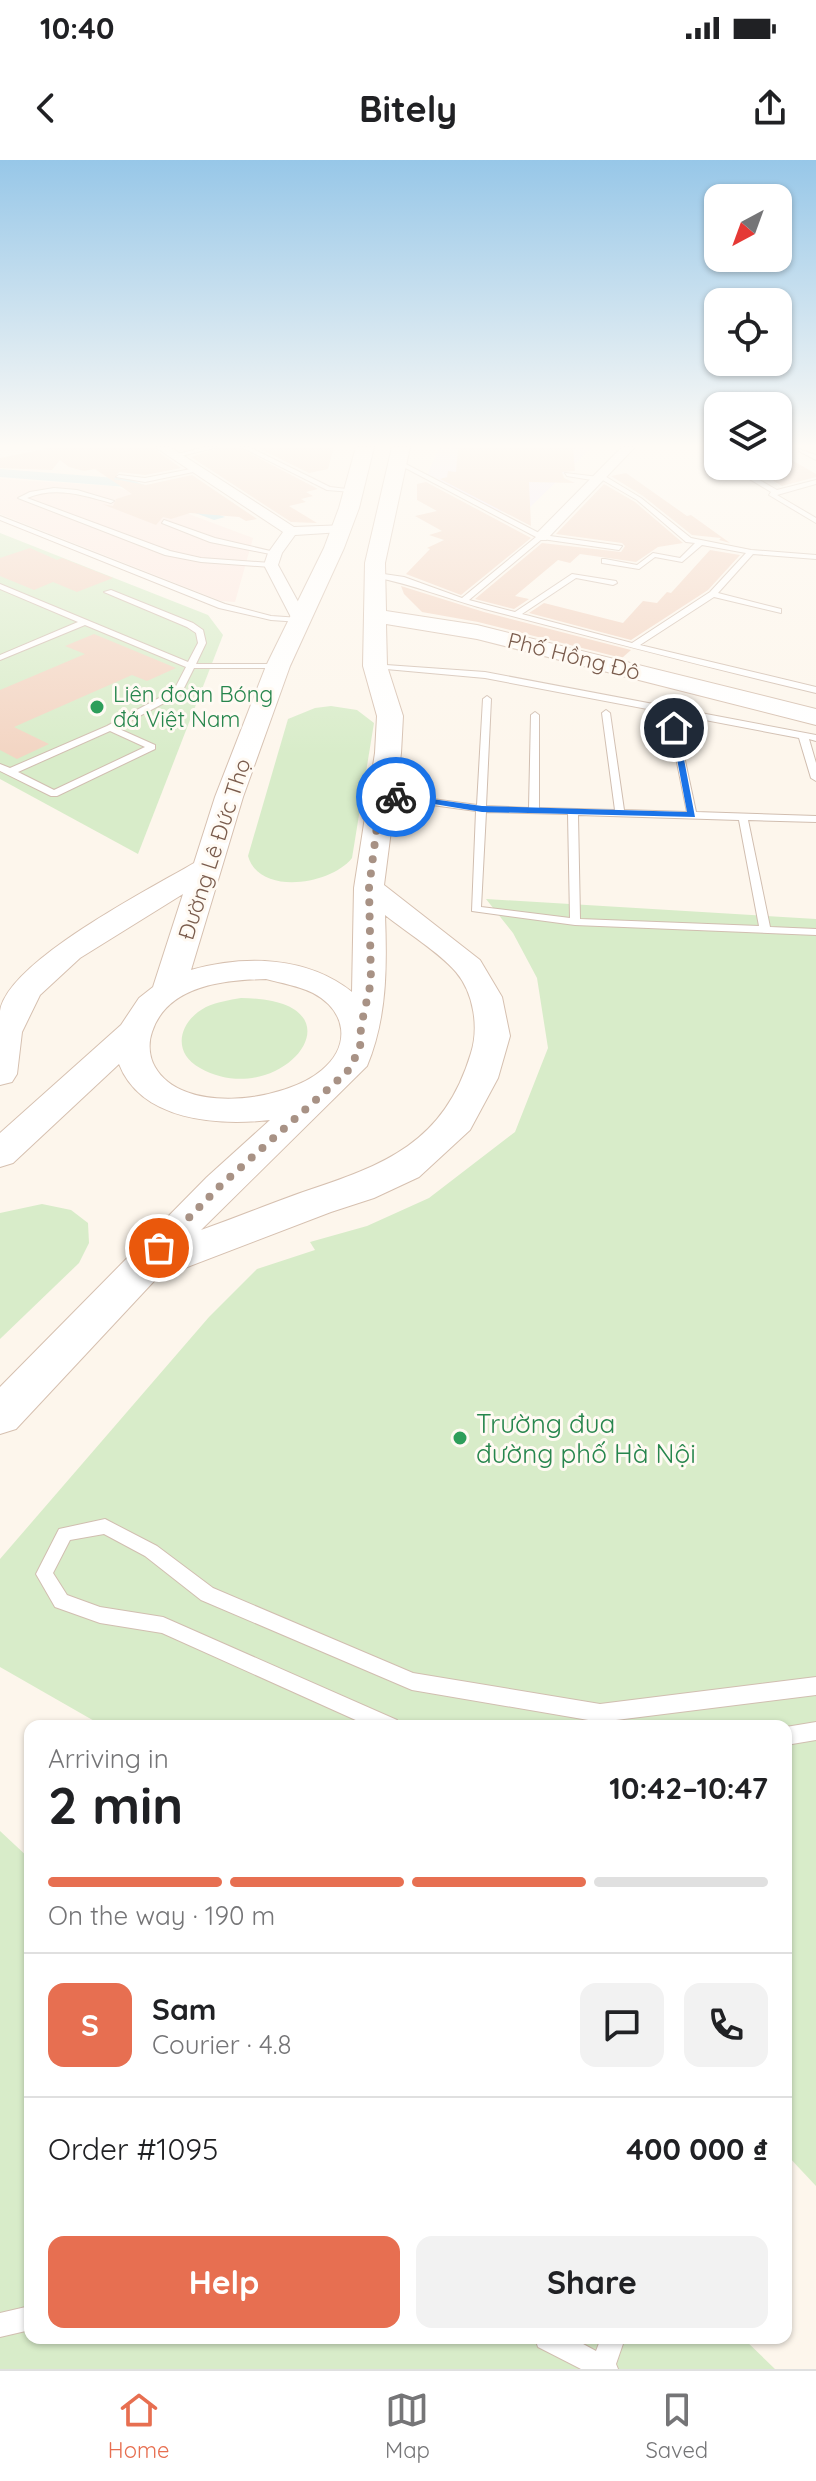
<!DOCTYPE html>
<html lang="en">
<head>
<meta charset="utf-8">
<style>
	body { margin:0; font-family:Quicksand,sans-serif; background:#f2f2f2; color:#202124; height:100vh; display:flex; flex-direction:column; font-size:30px; white-space:nowrap }
	* { box-sizing:border-box; margin:0 }
	p { font-size:26px; color:#757577 }
	.icon { flex:none; width:44px; height:44px; fill:none; stroke:currentColor; stroke-width:2; stroke-linecap:round; stroke-linejoin:round }
	.map { position:relative; flex:1; overflow:hidden }
	.panel { position:absolute; left:24px; top:1560px; width:768px; height:624px; display:flex; flex-direction:column; background:#fff; border-radius:16px; box-shadow:0 2px 6px #0004 }
	.panel>* { flex:none }
	.needle { width:52px; rotate:221deg }
	.tools { position:absolute; left:704px; top:24px; display:grid; gap:16px }
	.tools a { display:grid; place-items:center; width:88px; height:88px; border-radius:16px; background:#fff; box-shadow:0 2px 6px #0004; font-size:40px }
	.pin { position:absolute; display:grid; place-items:center; width:68px; height:68px; color:#fff; margin:-34px; border:4px solid #fff; border-radius:50%; box-shadow:0 2px 8px #0007 }
	.courier { position:absolute; display:grid; place-items:center; width:80px; height:80px; margin:-40px; border:6px solid #1a73e8; border-radius:50%; background:#fff; color:#222; box-shadow:0 2px 10px #0007 }
	.summary em { font-style:normal; font-weight:800 }
	.summary div { display:flex; flex-direction:column-reverse }
	.summary { display:flex; align-items:center; justify-content:space-between; height:136px; padding:0 24px }
	h1 { font-size:52px; font-weight:800; line-height:60px }
	.bar { display:grid; grid-template-columns:repeat(4,1fr); gap:12px 8px; align-content:center; height:96px; padding:0 24px }
	.bar i { height:10px; border-radius:6px; background:#e0e0e0 }
	.bar .on { background:#e76f51 }
	.bar p { grid-column:span 4 }
	.line { display:flex; align-items:center; gap:20px; padding:0 24px; border-top:2px solid #e0e0e0 }
	.line div { flex:1 }
	.round { display:grid; place-items:center; flex:none; width:84px; height:84px; border-radius:16px; background:#f2f2f2 }
	.cta { display:flex; gap:16px; margin-top:auto; padding:16px 24px }
	.cta a { flex:1; height:92px; border-radius:16px; background:#e76f51; color:#fff; font-size:32px; font-weight:800; line-height:92px; text-align:center }
	.cta a+a { background:#f2f2f2; color:#202124 }
	.status { display:flex; justify-content:space-between; align-items:center; height:56px; padding:0 40px; background:#fff; direction:ltr }
	.status svg { height:22px; fill:currentColor }
	header { display:flex; justify-content:space-between; align-items:center; height:104px; padding:0 24px; background:#fff; font-size:36px; font-weight:800 }
	.dock { display:flex; justify-content:space-around; align-items:center; height:112px; border-top:2px solid #e0e0e0; background:#fff; font-size:22px; color:#757577 }
	.dock a { display:grid; justify-items:center; gap:4px }
	.dock .on { color:#e76f51 }
	.map>svg:first-child { display:block }
	.commercial { fill:#fde8e0 }
	.education { fill:#f3e8fa }
	.green { fill:#d8ecc9 }
	.lines { fill:none; stroke-linecap:round; stroke-linejoin:round }
	.canal { fill:#bfe3e8; fill-rule:evenodd }
	.building { fill:#f3d5c3 }
	.lane-casing { stroke:#d1beb0; stroke-width:2 }
	.street-casing { stroke:#d1beb0; stroke-width:2 }
	.secondary-casing { stroke:#d6c0b0; stroke-width:2 }
	.lane { fill:#fff; fill-rule:evenodd }
	.street { fill:#fff; fill-rule:evenodd }
	.secondary { fill:#fff; fill-rule:evenodd }
	.route { fill:#1a73e8 }
	.done { stroke:#a89285; stroke-width:8; stroke-dasharray:0 14.4 }
	.leisure-dot { fill:#2e9e5b; stroke:#fffaf3; stroke-width:3 }
	.labels { text-anchor:middle; dominant-baseline:central; stroke-width:6; stroke-linejoin:round; paint-order:stroke }
	.far-street-label { font-size:22px; fill:#7a5c4d; stroke:#fffaf3 }
	.far-leisure-label { font-size:22px; fill:#27864d; stroke:#fffaf3; text-anchor:start }
	.leisure-label { font-size:26px; fill:#27864d; stroke:#fffaf3; text-anchor:start }
</style>
</head>
<body>
<div class="status"><b>10:40</b><svg viewBox="0 0 49 12"><path d="M0 12V9h3v3zM5 12V6h3v6zM10 12V3h3v9zM15 12V0h3v12zM26 1h20v11H26zM47 4h2v5h-2z"/></svg></div>
<header><svg class="icon" aria-label="back" viewBox="0 0 24 24"><path d="M15 5l-7 7 7 7"/></svg>Bitely<svg class="icon" aria-label="share" viewBox="0 0 24 24"><path d="M12 15V3M7 8l5-5 5 5M5 13v7h14v-7"/></svg></header>
<div class="map">
<svg width="816" height="2209" viewBox="0 0 816 2209">
	<rect width="100%" height="100%" fill="#fdf6ec"/>
	<polygon class="commercial" points="0,319 114,326 253,378 235,442 221,441 0,354"/>
	<polygon class="education" points="439,287 592,287 525,352 498,351 427,316"/>
	<g class="green">
		<polygon points="0,373 208,455 223,475 138,694 0,619"/>
		<path d="M331,546L357,550L374,563L352,698C331,725 259,736 248,696L288,559L315,548Z"/>
		<polygon points="486,739 816,759 816,2026 786,1994 786,1566 103,1566 0,1507 0,1399 209,1157 257,1109 315,1090 310,1082 367,1066 429,1038 515,972 548,888 537,818 513,773"/>
		<path d="M241,838C373,839 281,954 200,908C171,892 179,861 206,847C217,842 229,840 241,838Z"/>
		<polygon points="42,1044 71,1050 88,1063 89,1083 79,1103 0,1179 0,1053"/>
		<polygon points="0,1671 30,1699 30,2178 743,2178 775,2209 0,2209"/>
	</g>
	<g class="lines">
		<polygon class="canal" points="0,309 129,319 225,357 214,360 127,327 0,317"/>
	</g>
	<g class="building">
		<polygon points="42,287 152,287 181,308 145,315 119,312 114,319 146,325 192,315 257,359 246,361 239,357 190,353 171,359 163,357 156,365 102,344 113,346 116,339 132,334 95,309 84,311 69,307 60,300 52,310 0,308 0,298 45,289"/>
		<polygon points="221,287 238,287 318,329 306,332 313,336 301,339 306,342 289,346 317,363 291,362 191,297"/>
		<polygon points="256,287 334,287 328,309 309,313"/>
		<polygon points="458,287 573,288 575,311 562,312 564,318 575,323 529,322 531,366 440,319 447,317 448,311 456,312"/>
		<polygon points="778,292 816,314 816,317 782,326 751,307 758,306 771,317 779,317 781,314 773,306 778,306"/>
		<polygon points="626,313 687,356 691,355 730,383 719,380 721,378 692,375 643,336 611,316"/>
		<polygon points="426,322 531,378 461,435 406,414 430,389 427,388 444,380 429,375 442,371 415,356 437,351 417,340 417,324"/>
		<polygon points="604,324 635,342 683,383 658,387 636,402 580,394 570,403 558,400 515,436 529,439 514,449 475,439 542,383 621,392 625,386 622,383 556,374"/>
		<polygon points="30,388 57,400 62,398 113,418 77,432 53,422 34,430 0,416 0,398"/>
		<polygon points="710,390 740,395 708,430 631,480 529,453 544,443 623,463 643,441 657,443 667,432 671,433"/>
		<polygon points="401,426 484,452 631,490 622,498 478,462 422,452 404,434"/>
		<polygon points="94,474 176,508 147,521 132,515 14,567 49,584 17,599 0,590 0,530 85,494 65,486"/>
	</g>
	<g class="lines">
		<g class="lane-casing">
			<g id="lane">
				<polygon points="205,287 218,287 173,298 170,296"/>
				<polygon points="241,287 249,287 330,327 355,330 352,332 327,330"/>
				<polygon points="799,289 816,295 816,300 799,291"/>
				<path d="M398,300L543,375L622,386L619,390L542,379L469,440L515,452L572,414L616,421L617,423L613,425L576,418L522,454L632,483L710,432L746,393L702,385L682,402L655,397L639,409L602,403V399H605L637,405L653,393L680,398L695,383L686,382L637,340L601,319L598,321L567,316L565,313L599,317V315H603L641,338L691,378L751,390L816,395V399L753,394L718,433L781,449V453L714,437L640,485L816,527V533C705,507 595,478 485,449C448,439 412,424 374,417V413H377L404,417L462,438L536,377L396,303Z"/>
				<polygon points="761,306 768,306 778,314 773,315"/>
				<polygon points="196,308 198,311 145,322 116,317 119,315 145,318"/>
				<polygon points="736,309 740,309 777,330 816,320 816,324 777,335 816,358 816,363 769,335 771,332 736,311"/>
				<path d="M54,328L77,330L114,341L111,343C83,335 55,326 27,338L170,391L201,398L271,403L275,405L271,407L201,402L165,395L18,338L30,332Z"/>
				<polygon points="0,356 225,444 271,456 300,458 304,460 300,462 271,460 219,448 0,360"/>
				<polygon points="164,360 215,378 279,393 275,395 210,382 162,363"/>
				<path d="M0,424L188,502L198,483L196,473L187,467L104,432L111,430L193,463L203,470L206,483L196,504H278L282,506L278,508H194L181,534L117,568L155,585V589L57,636H51L0,611V604L10,608L107,566L174,530L186,507L85,465L0,500V495L78,462L0,429ZM110,571L145,587L54,630L18,612Z"/>
				<polygon points="372,504 485,512 816,575 816,581 809,579 816,603 816,621 811,618 799,578 485,518 375,508 371,506"/>
				<path d="M487,536L491,539L486,646L529,648L531,555L535,552L539,555V648L615,650L602,553L606,550L610,553L624,650L687,652L670,568L674,565L678,568L696,652L816,656V662L748,660L770,767L816,769V775L575,765L472,751L476,651L381,638L376,635L381,632L477,645L483,539ZM486,652L568,654L570,758L481,747ZM578,655L739,660L759,766L580,759Z"/>
				<polygon points="105,1359 157,1386 213,1428 413,1513 600,1544 816,1517 816,1535 600,1562 412,1530 201,1440 145,1396 104,1374 70,1380 53,1413 67,1435 100,1447 163,1457 397,1560 399,1566 369,1566 162,1473 100,1463 55,1447 36,1414 59,1369"/>
				<polygon points="816,1562 816,1580 786,1585 786,1567"/>
				<polygon points="30,2146 30,2170 0,2177 0,2153"/>
				<polygon points="535,2178 572,2178 596,2191 601,2178 625,2178 616,2204 618,2209 581,2209 538,2187"/>
			</g>
		</g>
		<g class="street-casing">
			<g id="street">
				<polygon points="155,287 170,287 294,367 347,365 347,371 342,372 295,375 282,393 278,405 308,460 306,463 294,463 264,405 268,393 283,372"/>
				<polygon points="622,287 635,287 546,380 536,380 536,374"/>
			</g>
		</g>
		<g class="secondary-casing">
			<path id="secondary" d="M356,287H374L359,348L344,388L290,506L243,637L191,810C245,795 307,796 352,832L354,728L375,593L377,556L363,506L365,403L392,287H410L385,403L386,451L477,465L816,549V565L477,479L386,464L387,506L403,556L401,593L384,725L480,800L502,837L510,876L498,918L470,970L419,1017L374,1038L331,1052L156,1119L16,1269L0,1274V1227L207,1017L270,960C218,966 141,961 119,904L13,1003L0,1007V973L121,865L139,838L153,827L183,734L80,798L40,835L22,872L17,914L12,922L0,925C0,902 0,874 0,851C8,801 150,729 194,703L215,637L266,506L324,388L339,348ZM385,755C406,772 439,792 456,812C474,833 479,868 471,893C444,983 385,1005 303,1032C269,1044 235,1058 201,1070L367,906C387,858 387,808 385,755ZM266,819C281,823 299,826 313,833C347,851 351,886 322,910C286,941 183,956 155,907C149,897 148,883 152,872C167,825 225,820 266,819Z"/>
		</g>
		<use href="#lane" class="lane"/>
		<use href="#street" class="street"/>
		<use href="#secondary" class="secondary"/>
	</g>
	<linearGradient id="sky" x2="0" y2="1"><stop stop-color="#97c7e8"/><stop offset="0.48" stop-color="#fefbf6"/><stop offset="1" stop-color="#fefbf6" stop-opacity="0"/></linearGradient>
	<rect width="816" height="596" fill="url(#sky)"/>
	<polygon class="route" points="671,567 678,568 695,657 482,652 392,637 396,634 482,646 687,652"/>
	<g class="lines">
		<polyline class="done" points="159,1088 220,1026 347,912 360,889 361,866 371,822 369,728 381,635 396,637"/>
	</g>
	<g class="leisure-dot">
		<circle cx="97" cy="547" r="8"/>
		<circle cx="460" cy="1278" r="8"/>
	</g>
	<g class="labels">
		<g class="far-street-label">
			<text transform="translate(574 496) rotate(14)">Phố Hồng Đô</text>
			<text transform="translate(214 689) rotate(-72)">Đường Lê Đức Thọ</text>
		</g>
		<g class="far-leisure-label">
			<text x="113" y="534">Liên đoàn Bóng<tspan x="113" dy="25">đá Việt Nam</tspan></text>
		</g>
		<g class="leisure-label">
			<text x="476" y="1263">Trường đua<tspan x="476" dy="30">đường phố Hà Nội</tspan></text>
		</g>
	</g>
</svg>
<div class="tools">
<a><svg class="needle" viewBox="-14 -14 28 28"><path d="M0-13l5 13h-10z" fill="#e53935"/><path d="M0 13l5-13h-10z" fill="#757577"/></svg></a>
<a><svg class="icon" aria-label="locate" viewBox="0 0 24 24"><circle cx="12" cy="12" r="6"/><path d="M12 2v4M12 18v4M2 12h4M18 12h4"/></svg></a>
<a><svg class="icon" aria-label="layers" viewBox="0 0 24 24"><path d="M12 4l9 5-9 5-9-5zM3 14l9 5 9-5"/></svg></a>
</div>
<div class="pin" style="left:159px;top:1088px;background:#ea580c"><svg class="icon" aria-label="bag" viewBox="0 0 24 24"><path d="M5 8h14l-1 12H6zM9 8a3 3 0 0 1 6 0"/></svg></div>
<div class="pin" style="left:674px;top:568px;background:#1f2937"><svg class="icon" aria-label="home" viewBox="0 0 24 24"><path d="M3 11l9-7 9 7M6 9v11h12V9"/></svg></div>
<div class="courier" style="left:396px;top:637px"><svg class="icon" aria-label="bike" viewBox="0 0 24 24"><circle cx="6" cy="16" r="4"/><circle cx="18" cy="16" r="4"/><path d="M6 16l4-8h5l3 8M10 8l3 8H6M13 5h3"/></svg></div>
<section class="panel">
<div class="summary"><div><h1>2 min</h1><p>Arriving in</p></div><em>10:42–10:47</em></div>
<div class="bar"><i class="on"></i><i class="on"></i><i class="on"></i><i></i><p>On the way · 190 m</p></div>
<div class="line" style="height:144px"><b class="round" style="background:#e76f51;color:#fff">S</b><div><b>Sam</b><p>Courier · 4.8</p></div><a class="round"><svg class="icon" aria-label="chat" viewBox="0 0 24 24"><path d="M4 5h16v11H9l-5 4z"/></svg></a><a class="round"><svg class="icon" aria-label="phone" viewBox="0 0 24 24"><path d="M5 4h4l2 5-3 2q2 4 5 5l2-3 5 2v4C11 20 4 13 5 4z"/></svg></a></div>
<div class="line" style="height:104px"><div>Order #1095</div><b>400 000 ₫</b></div>
<div class="cta"><a>Help</a><a>Share</a></div>
</section>
</div>
<nav class="dock">
<a class="on"><svg class="icon" aria-label="home" viewBox="0 0 24 24"><path d="M3 11l9-7 9 7M6 9v11h12V9"/></svg>Home</a>
<a><svg class="icon" aria-label="map" viewBox="0 0 24 24"><path d="M3 6l6-2 6 2 6-2v14l-6 2-6-2-6 2zM9 4v14M15 6v14"/></svg>Map</a>
<a><svg class="icon" aria-label="saved" viewBox="0 0 24 24"><path d="M7 4h10v16l-5-4-5 4z"/></svg>Saved</a>
</nav>
</body>
</html>
